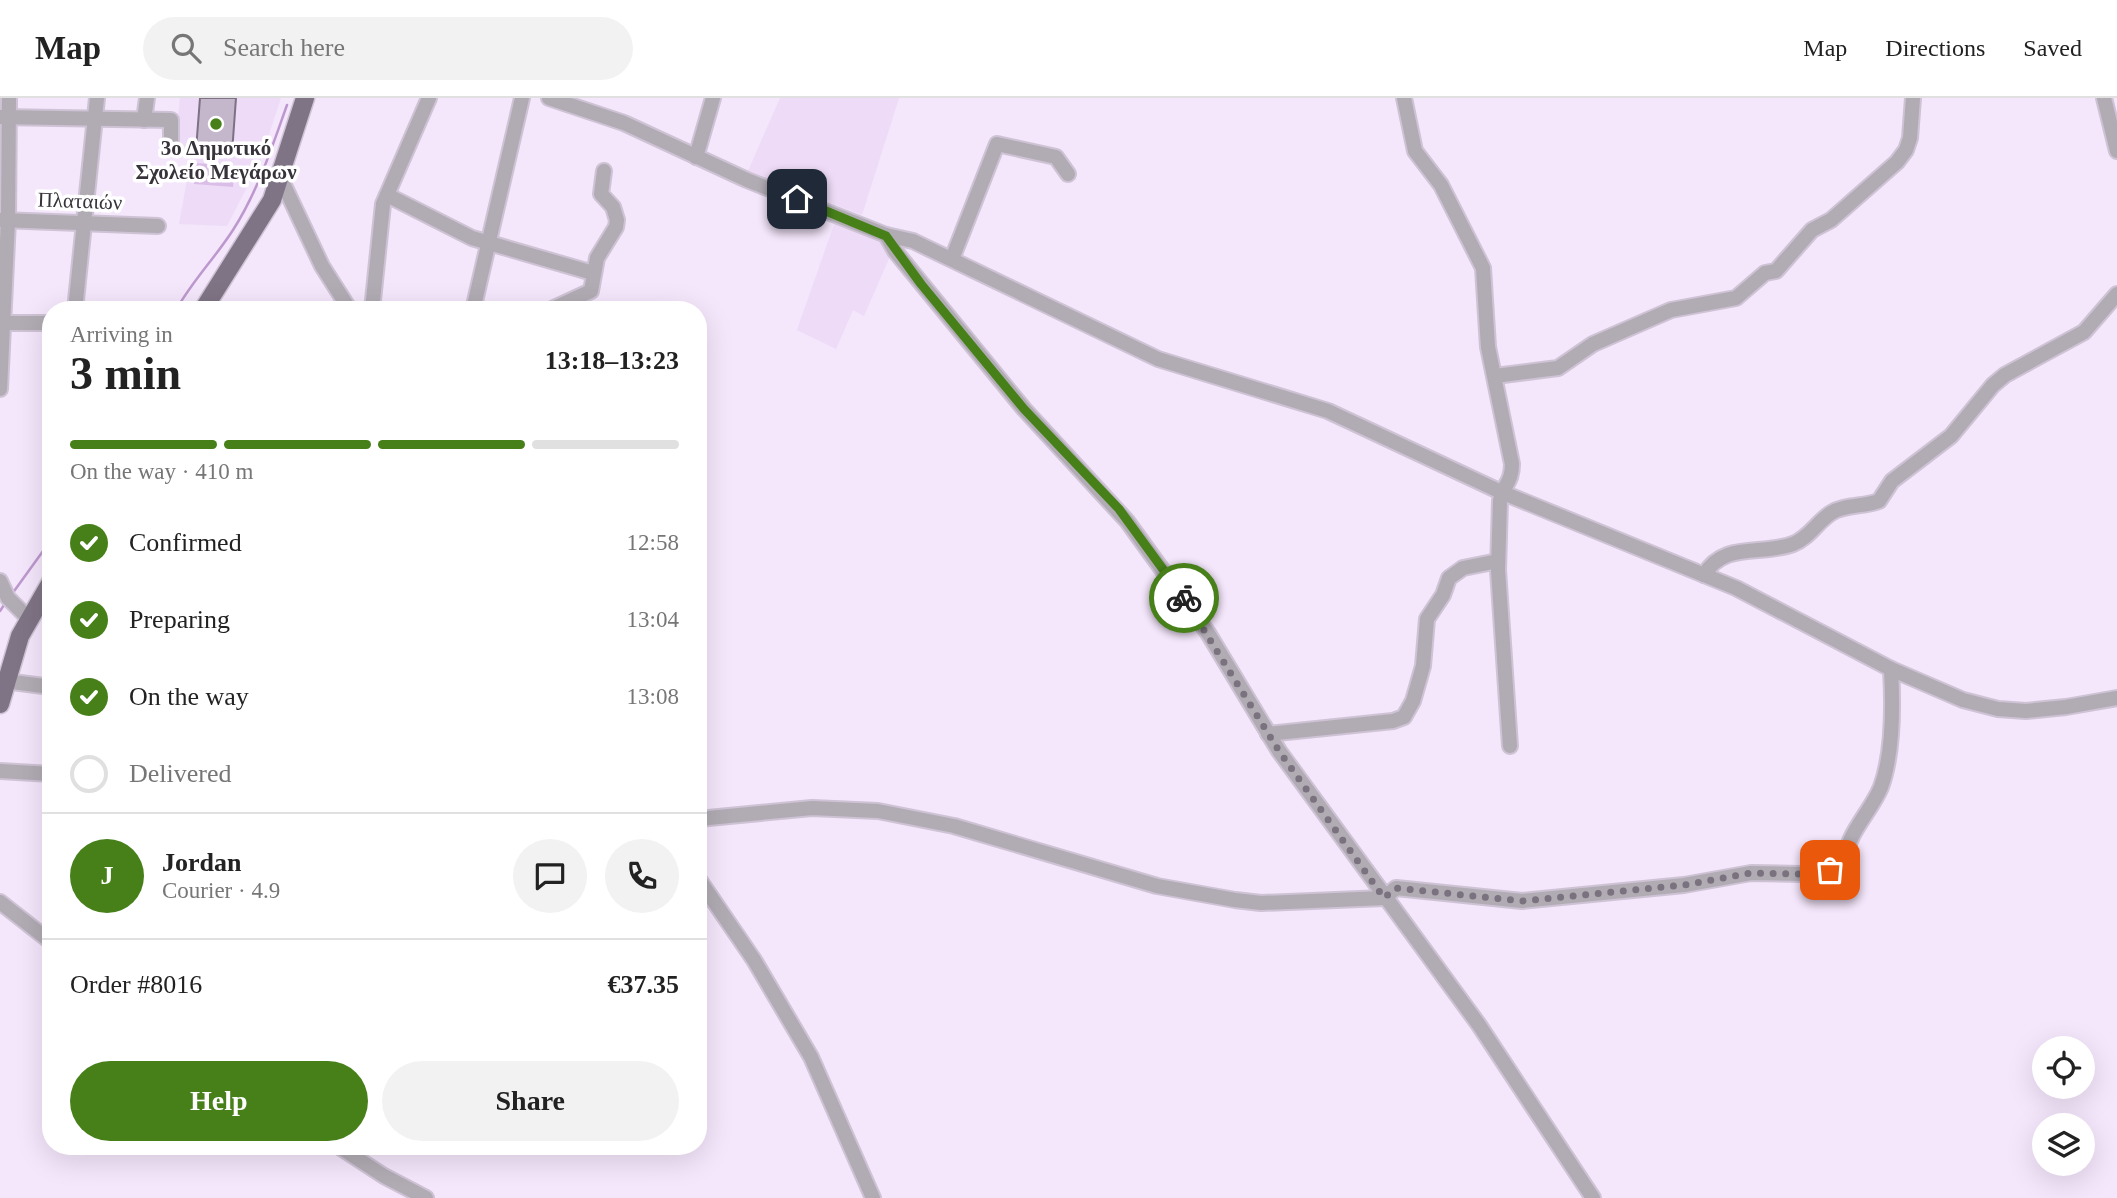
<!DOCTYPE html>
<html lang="en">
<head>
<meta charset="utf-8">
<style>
	body { margin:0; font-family:Georgia,serif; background:#f2f2f2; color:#222; height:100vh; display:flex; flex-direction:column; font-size:26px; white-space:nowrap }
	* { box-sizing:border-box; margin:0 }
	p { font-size:23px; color:#767676 }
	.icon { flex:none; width:38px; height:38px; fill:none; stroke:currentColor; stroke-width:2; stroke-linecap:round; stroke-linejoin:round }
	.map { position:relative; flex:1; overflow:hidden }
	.side { position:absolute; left:42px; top:203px; width:665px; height:854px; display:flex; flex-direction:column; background:#fff; border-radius:28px; box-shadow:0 7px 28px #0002 }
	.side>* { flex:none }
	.buttons { position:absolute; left:2032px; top:938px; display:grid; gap:14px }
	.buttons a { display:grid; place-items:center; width:63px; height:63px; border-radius:50%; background:#fff; box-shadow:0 7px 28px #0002; font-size:35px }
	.pin { position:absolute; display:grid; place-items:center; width:60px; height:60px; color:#fff; margin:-30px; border-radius:14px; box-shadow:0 4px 10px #0006 }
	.courier { position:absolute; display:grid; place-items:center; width:70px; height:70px; margin:-35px; border:5px solid #478019; border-radius:50%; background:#fff; color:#222; box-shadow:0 2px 9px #0007 }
	.head em { font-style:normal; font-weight:600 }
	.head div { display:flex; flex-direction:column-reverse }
	.head { display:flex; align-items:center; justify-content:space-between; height:119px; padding:0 28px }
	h1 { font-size:46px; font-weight:600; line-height:52px }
	.bar { display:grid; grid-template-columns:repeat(4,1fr); gap:10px 7px; align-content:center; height:84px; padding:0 28px }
	.bar i { height:9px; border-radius:5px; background:#e0e0e0 }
	.bar .active { background:#478019 }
	.bar p { grid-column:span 4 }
	.line { display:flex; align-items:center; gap:18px; padding:0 28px; border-top:2px solid #e0e0e0 }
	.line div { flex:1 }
	.round { display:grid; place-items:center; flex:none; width:74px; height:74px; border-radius:37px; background:#f2f2f2 }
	ol { padding:0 28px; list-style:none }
	li { display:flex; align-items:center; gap:21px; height:77px }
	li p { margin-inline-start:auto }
	li .icon { padding:7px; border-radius:50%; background:#478019; color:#fff; stroke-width:4 }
	li:last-child { color:#767676 }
	li i { width:38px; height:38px; border:4px solid #e0e0e0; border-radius:50% }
	.cta { display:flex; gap:14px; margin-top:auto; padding:14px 28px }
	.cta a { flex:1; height:80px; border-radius:42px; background:#478019; color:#fff; font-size:28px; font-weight:600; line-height:80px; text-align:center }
	.cta a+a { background:#f2f2f2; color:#222 }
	header { display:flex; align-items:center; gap:42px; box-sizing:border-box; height:98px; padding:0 35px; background:#fff; border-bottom:2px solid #e0e0e0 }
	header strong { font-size:33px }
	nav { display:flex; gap:38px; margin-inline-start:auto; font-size:24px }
	.search { width:490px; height:63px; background:#f2f2f2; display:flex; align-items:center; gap:18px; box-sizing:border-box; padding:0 24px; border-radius:38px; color:#767676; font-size:26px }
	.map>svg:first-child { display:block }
	.built { fill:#eedbf7 }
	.green { fill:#dabee8 }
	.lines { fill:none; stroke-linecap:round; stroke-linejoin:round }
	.stream { stroke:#bd98ce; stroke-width:2.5 }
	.building { fill:#c4b6cb; stroke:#7d7183; stroke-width:2 }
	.minor-casing { stroke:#cec2d5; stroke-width:18 }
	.major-casing { stroke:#cec2d5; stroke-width:21 }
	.minor { stroke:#b1abb4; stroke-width:14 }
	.major { stroke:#7f7485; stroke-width:18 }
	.done { stroke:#7a727e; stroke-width:7; stroke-dasharray:0 12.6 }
	.route { stroke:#478019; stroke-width:9 }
	.poi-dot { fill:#478019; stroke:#fff; stroke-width:2.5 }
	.labels { text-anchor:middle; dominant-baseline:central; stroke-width:7; stroke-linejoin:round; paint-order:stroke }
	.poi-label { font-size:21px; font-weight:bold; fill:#38333b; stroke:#fff }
	.street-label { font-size:21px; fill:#38333b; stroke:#fff }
</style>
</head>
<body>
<header>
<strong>Map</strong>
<div class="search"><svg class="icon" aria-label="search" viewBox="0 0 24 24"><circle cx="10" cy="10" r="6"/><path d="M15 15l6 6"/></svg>Search here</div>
<nav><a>Map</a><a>Directions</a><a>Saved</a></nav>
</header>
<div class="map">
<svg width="2117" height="1100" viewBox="0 0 2117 1100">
	<rect width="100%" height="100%" fill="#f4e6fb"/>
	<g class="built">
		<polygon points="180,0 281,0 260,64 227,128 179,126 192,55 175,46"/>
		<polygon points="780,0 899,0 862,117 748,73"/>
		<polygon points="836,121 880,138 891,156 864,218 853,212 836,251 797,232"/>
	</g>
	<polygon class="green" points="196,65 235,68 233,89 194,86"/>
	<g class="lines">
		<g class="stream">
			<path d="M176,212C193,182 215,160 233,132C258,93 272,49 287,7"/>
			<polyline points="12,496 51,442"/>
			<polyline points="0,513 6,504"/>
		</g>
	</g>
	<polygon class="building" points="200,0 236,0 232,55 196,52"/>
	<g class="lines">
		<g class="minor-casing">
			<g id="minor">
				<polyline points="549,0 624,25 747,82 886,137 913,143 1158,261 1328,313 1501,394 1736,490 1891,571 1963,602 1998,611 2026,613 2066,609 2117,600"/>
				<path d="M1404,0L1415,53L1441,87L1483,170L1488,249L1512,366C1512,385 1503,387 1500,403L1498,472L1510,648"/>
				<polyline points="2104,0 2117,53"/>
				<polyline points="1,19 171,22 171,42"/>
				<polyline points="144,22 147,0"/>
				<polyline points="696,59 713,0"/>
				<polyline points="281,81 322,168 350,212"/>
				<polyline points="387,97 472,140 593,175"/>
				<polyline points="1,122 158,128"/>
				<polyline points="886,137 895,153 1024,311 1127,423 1208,535 1279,653 1479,927 1593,1100"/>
				<polyline points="952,161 997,46 1056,59 1068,76"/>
				<polyline points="75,212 97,0"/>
				<polyline points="372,212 383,106 429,0"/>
				<polyline points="473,212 522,0"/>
				<polyline points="550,212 591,193 597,160 616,129 617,122 613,109 601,96 604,73"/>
				<polyline points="0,225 51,225"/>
				<polyline points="1495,278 1558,270 1593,246 1671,212 1736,200 1765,175 1776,173 1812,132 1831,122 1897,64 1906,52 1910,40 1913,0"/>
				<polyline points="0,291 8,122 9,0"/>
				<path d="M1704,477C1724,443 1761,458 1793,446C1809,440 1817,424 1831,415C1845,406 1864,409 1879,403L1892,383L1951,338L1993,287L2005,277L2084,234L2117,196"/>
				<polyline points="0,483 8,500 28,520"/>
				<polyline points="5,583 51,589"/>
				<polyline points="1268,636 1393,623 1404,619 1413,603 1423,568 1427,521 1443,497 1449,480 1463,470 1498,463"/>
				<polyline points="0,673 51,676"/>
				<path d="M698,721L812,710L878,713L954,728L1157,788L1235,802L1261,805L1384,800L1396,790L1522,803L1684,787L1751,775L1802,776L1845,771C1843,737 1869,718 1881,689C1893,656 1893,606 1891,571"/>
				<polyline points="698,780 754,862 811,959 873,1100"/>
				<polyline points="0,804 51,844"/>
				<polyline points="338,1048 384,1078 426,1100"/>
			</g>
		</g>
		<g class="major-casing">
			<g id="major">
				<polyline points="203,212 272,102 305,0"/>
				<polyline points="0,606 20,538 51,484"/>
			</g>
		</g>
		<use href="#minor" class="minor"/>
		<use href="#major" class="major"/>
	</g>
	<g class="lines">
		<polyline class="done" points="1184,500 1279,653 1384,800 1396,790 1522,803 1684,787 1751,775 1802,776 1830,772"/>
		<polyline class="route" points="797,101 886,138 921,186 1024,311 1119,411 1184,500"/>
	</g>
	<circle class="poi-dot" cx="216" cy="26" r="7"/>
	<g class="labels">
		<g class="poi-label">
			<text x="216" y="50">3ο Δημοτικό<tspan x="216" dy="24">Σχολείο Μεγάρων</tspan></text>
		</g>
		<g class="street-label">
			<text transform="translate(80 103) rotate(2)">Πλαταιών</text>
		</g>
	</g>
</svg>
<div class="buttons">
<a><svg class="icon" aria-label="locate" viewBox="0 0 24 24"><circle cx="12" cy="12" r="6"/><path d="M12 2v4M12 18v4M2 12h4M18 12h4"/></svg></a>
<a><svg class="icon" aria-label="layers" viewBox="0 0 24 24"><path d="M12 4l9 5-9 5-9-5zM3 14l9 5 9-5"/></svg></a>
</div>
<div class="pin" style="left:1830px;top:772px;background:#ea580c"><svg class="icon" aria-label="bag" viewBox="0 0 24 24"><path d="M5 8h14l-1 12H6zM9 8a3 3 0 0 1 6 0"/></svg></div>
<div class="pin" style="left:797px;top:101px;background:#1f2937"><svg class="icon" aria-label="home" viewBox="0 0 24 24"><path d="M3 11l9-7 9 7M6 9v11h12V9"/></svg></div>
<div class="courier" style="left:1184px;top:500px"><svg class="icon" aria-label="bike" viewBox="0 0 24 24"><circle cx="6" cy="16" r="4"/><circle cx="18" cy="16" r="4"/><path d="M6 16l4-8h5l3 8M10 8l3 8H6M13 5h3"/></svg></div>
<section class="side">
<div class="head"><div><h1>3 min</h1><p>Arriving in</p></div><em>13:18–13:23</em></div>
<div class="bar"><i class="active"></i><i class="active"></i><i class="active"></i><i></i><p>On the way · 410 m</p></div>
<ol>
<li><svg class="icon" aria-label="check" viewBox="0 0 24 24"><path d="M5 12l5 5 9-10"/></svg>Confirmed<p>12:58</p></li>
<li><svg class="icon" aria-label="check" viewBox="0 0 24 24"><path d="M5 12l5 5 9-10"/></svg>Preparing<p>13:04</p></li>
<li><svg class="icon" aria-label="check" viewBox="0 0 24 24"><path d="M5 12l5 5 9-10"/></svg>On the way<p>13:08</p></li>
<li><i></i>Delivered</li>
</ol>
<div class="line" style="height:126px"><b class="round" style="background:#478019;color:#fff">J</b><div><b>Jordan</b><p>Courier · 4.9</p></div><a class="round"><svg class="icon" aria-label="chat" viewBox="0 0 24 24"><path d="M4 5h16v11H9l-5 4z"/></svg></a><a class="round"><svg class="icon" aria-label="phone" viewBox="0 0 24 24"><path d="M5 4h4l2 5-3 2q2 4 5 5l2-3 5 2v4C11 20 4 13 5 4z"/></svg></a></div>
<div class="line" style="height:91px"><div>Order #8016</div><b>€37.35</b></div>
<div class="cta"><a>Help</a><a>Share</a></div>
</section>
</div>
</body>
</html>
